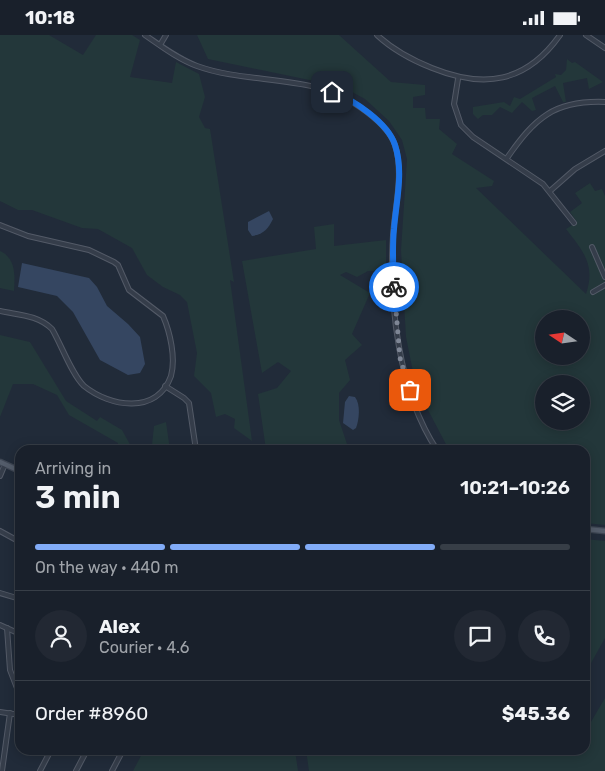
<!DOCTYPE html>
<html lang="en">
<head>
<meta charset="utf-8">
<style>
	body { margin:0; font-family:Rubik,sans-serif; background:#222833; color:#f1f3f6; height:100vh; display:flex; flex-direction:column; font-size:19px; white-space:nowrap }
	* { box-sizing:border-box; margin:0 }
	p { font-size:16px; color:#9fa3a9 }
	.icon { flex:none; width:28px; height:28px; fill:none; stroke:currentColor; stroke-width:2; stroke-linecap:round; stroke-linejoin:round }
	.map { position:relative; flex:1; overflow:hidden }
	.details { position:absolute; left:15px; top:410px; width:575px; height:310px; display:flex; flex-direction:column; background:#19202b; border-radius:15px; box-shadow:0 2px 12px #0003,0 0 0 1px #373e47 }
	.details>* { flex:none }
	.needle { width:32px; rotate:283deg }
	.fabs { position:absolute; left:535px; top:275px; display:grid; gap:10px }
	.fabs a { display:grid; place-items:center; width:55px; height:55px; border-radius:50%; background:#19202b; box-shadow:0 2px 12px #0003,0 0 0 1px #373e47; font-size:25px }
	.pin { position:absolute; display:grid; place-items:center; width:42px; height:42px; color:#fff; margin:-21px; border-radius:10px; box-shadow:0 2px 8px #0006 }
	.courier { position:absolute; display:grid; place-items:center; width:50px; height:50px; margin:-25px; border:4px solid #1a73e8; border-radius:50%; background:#fff; color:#222; box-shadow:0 1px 6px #0007 }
	.overview em { font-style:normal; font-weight:600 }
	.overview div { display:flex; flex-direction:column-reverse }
	.overview { display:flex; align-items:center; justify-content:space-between; height:85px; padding:0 20px }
	h1 { font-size:32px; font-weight:600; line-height:38px }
	.bar { display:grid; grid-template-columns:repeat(4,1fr); gap:8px 5px; align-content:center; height:60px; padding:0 20px }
	.bar i { height:6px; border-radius:4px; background:#373e47 }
	.bar .active { background:#82acf8 }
	.bar p { grid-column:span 4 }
	.line { display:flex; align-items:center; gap:12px; padding:0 20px; border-top:1px solid #373e47 }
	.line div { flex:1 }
	.round { display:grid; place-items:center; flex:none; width:52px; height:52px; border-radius:26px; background:#222833 }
	.status { display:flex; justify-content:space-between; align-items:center; height:35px; padding:0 25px; background:#19202b; direction:ltr }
	.status svg { height:14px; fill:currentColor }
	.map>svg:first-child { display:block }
	.green { fill:#23373a; fill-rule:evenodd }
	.water { fill:#354661 }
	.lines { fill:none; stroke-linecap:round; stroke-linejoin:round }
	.minor-casing { stroke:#535a67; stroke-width:6 }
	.major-casing { stroke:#3e4653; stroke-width:7 }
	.minor { stroke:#353d4a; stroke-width:4 }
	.major { stroke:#535c6a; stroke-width:4.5 }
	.done { stroke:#7e8695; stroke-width:5; stroke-dasharray:0 9 }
	.route { stroke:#1a73e8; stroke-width:6 }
</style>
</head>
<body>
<div class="status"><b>10:18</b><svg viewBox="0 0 49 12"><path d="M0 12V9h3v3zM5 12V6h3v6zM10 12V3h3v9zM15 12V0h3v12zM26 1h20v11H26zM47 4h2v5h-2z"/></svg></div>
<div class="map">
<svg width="605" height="736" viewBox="0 0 605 736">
	<rect width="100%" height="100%" fill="#212b39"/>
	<g class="green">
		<polygon points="0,0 49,0 83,20 96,0 132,0 140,5 130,42 172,48 176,27 199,39 205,62 199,82 205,93 210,94 234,247 230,245 252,406 234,393 235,384 225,379 216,382 211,358 194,341 197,318 187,267 180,260 163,252 147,240 132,213 98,194 82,193 32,175 18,175 0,166"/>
		<path d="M197,0H339L391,47L425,50V60L413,62V73H425L426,84H440L439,94L457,109L452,119L494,146L492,151L476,153L586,259C596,230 583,216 566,194L577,187L570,177L582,168L575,158L590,148L595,156L602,154L605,161V490L585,488V415H449L428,375L413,337L406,302L401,215L407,124L402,105L389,86L365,64L343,52L208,24ZM544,284H581V321H544ZM544,349H581V386H544Z"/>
		<polygon points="567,24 572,28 575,27 603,47 589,54 587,43 563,48 566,67 563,67 555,51 532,63 536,75 532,76 522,67 512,78 500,72 492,80 483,80 478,84 473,79 473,72 504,67 510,71 514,62 520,64 556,42 555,39 561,40 566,35"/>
		<polygon points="334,189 334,211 386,205 386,236 368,236 357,242 346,237 340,240 370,258 352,299 362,310 345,325 350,345 339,358 339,385 349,415 266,415 258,359 277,353 291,336 278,327 262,338 242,226 316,214 314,192"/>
		<path d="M0,216C16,223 15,241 14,256L0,253Z"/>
		<polygon points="0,300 30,307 66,366 97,386 100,382 122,395 133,415 116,415 118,408 69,380 57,360 33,349 13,349 0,382"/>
		<polygon points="166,387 170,415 164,415 152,410 154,391"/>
		<polygon points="585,504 605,506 605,603 585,639"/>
		<polygon points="605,663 605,736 309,736 306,715 585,715 585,697"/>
		<polygon points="144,715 295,715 298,736 133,736"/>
	</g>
	<g class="water">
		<path d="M269,176L273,184C268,194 264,199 252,201L248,195V187Z"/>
		<polygon points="22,228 89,243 97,252 107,271 128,289 140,302 145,329 140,338 128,340 100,325 73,277 57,261 18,252"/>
		<path d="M349,361L355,362C361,370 359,385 356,393L353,395L343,388L345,367Z"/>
	</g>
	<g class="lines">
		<g class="minor-casing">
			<g id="minor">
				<path d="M145,0C161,11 178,24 197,31C249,50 314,38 360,72C373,81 390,95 395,110C404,138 395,171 393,200C389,269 398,356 437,415"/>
				<path d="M377,0C393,15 412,25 432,33C484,54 526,48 560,0"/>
				<polyline points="586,0 605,13"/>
				<polyline points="160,10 166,0"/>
				<polyline points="458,44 454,69 461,90 473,102 543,149 574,188"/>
				<path d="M507,123C535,83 554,65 605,67"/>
				<polyline points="550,156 575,134 605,116"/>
				<path d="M0,190L28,201L89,215L114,227L118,230L129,255L163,281C170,297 176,323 171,341C157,380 110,372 84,351C72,340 61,309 52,294C38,280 19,280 0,276"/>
				<polyline points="592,212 605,242"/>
				<polyline points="593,257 605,250"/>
				<polyline points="165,351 184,363 189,368 196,415"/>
				<polyline points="0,441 5,429"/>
				<polyline points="0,496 20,507"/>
				<polyline points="0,558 20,564"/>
				<polyline points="0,590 20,599"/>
				<polyline points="7,593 10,635 20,661"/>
				<polyline points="0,677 20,680"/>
				<polyline points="2,736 10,678"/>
				<polyline points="40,736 51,715"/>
				<polyline points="76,736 87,715"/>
				<polyline points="112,736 123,715"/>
			</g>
		</g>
		<g class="major-casing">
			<g id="major">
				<polyline points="0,427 20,436"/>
				<polyline points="585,494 605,496"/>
			</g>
		</g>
		<use href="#minor" class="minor"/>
		<use href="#major" class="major"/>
	</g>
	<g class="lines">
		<polyline class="done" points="394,252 400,323 410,355"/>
		<path class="route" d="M332,57C353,64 388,88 395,110C404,137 396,167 394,194C392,213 393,232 394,252"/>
	</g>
</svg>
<div class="fabs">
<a><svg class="needle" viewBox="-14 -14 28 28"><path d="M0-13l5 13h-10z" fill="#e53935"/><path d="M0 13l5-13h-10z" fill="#9fa3a9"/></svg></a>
<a><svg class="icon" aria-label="layers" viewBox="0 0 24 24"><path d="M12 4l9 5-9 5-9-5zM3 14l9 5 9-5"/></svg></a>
</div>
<div class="pin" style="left:410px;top:355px;background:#ea580c"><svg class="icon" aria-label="bag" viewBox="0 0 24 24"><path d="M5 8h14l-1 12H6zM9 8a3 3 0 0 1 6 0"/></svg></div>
<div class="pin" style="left:332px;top:57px;background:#1f2937"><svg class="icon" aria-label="home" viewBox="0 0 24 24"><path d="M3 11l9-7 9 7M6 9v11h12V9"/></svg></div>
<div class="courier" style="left:394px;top:252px"><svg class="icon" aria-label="bike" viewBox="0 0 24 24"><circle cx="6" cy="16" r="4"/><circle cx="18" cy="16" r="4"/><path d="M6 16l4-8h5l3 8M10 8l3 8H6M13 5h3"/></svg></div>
<section class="details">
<div class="overview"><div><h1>3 min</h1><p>Arriving in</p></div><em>10:21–10:26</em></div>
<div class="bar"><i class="active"></i><i class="active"></i><i class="active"></i><i></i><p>On the way · 440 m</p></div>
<div class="line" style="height:90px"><a class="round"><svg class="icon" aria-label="person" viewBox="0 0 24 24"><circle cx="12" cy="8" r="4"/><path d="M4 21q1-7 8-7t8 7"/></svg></a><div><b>Alex</b><p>Courier · 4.6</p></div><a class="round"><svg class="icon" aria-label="chat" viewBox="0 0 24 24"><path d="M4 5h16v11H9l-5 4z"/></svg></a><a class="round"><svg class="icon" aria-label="phone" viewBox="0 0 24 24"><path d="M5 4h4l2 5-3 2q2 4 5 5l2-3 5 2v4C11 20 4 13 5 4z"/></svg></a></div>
<div class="line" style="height:65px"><div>Order #8960</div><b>$45.36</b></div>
</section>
</div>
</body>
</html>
